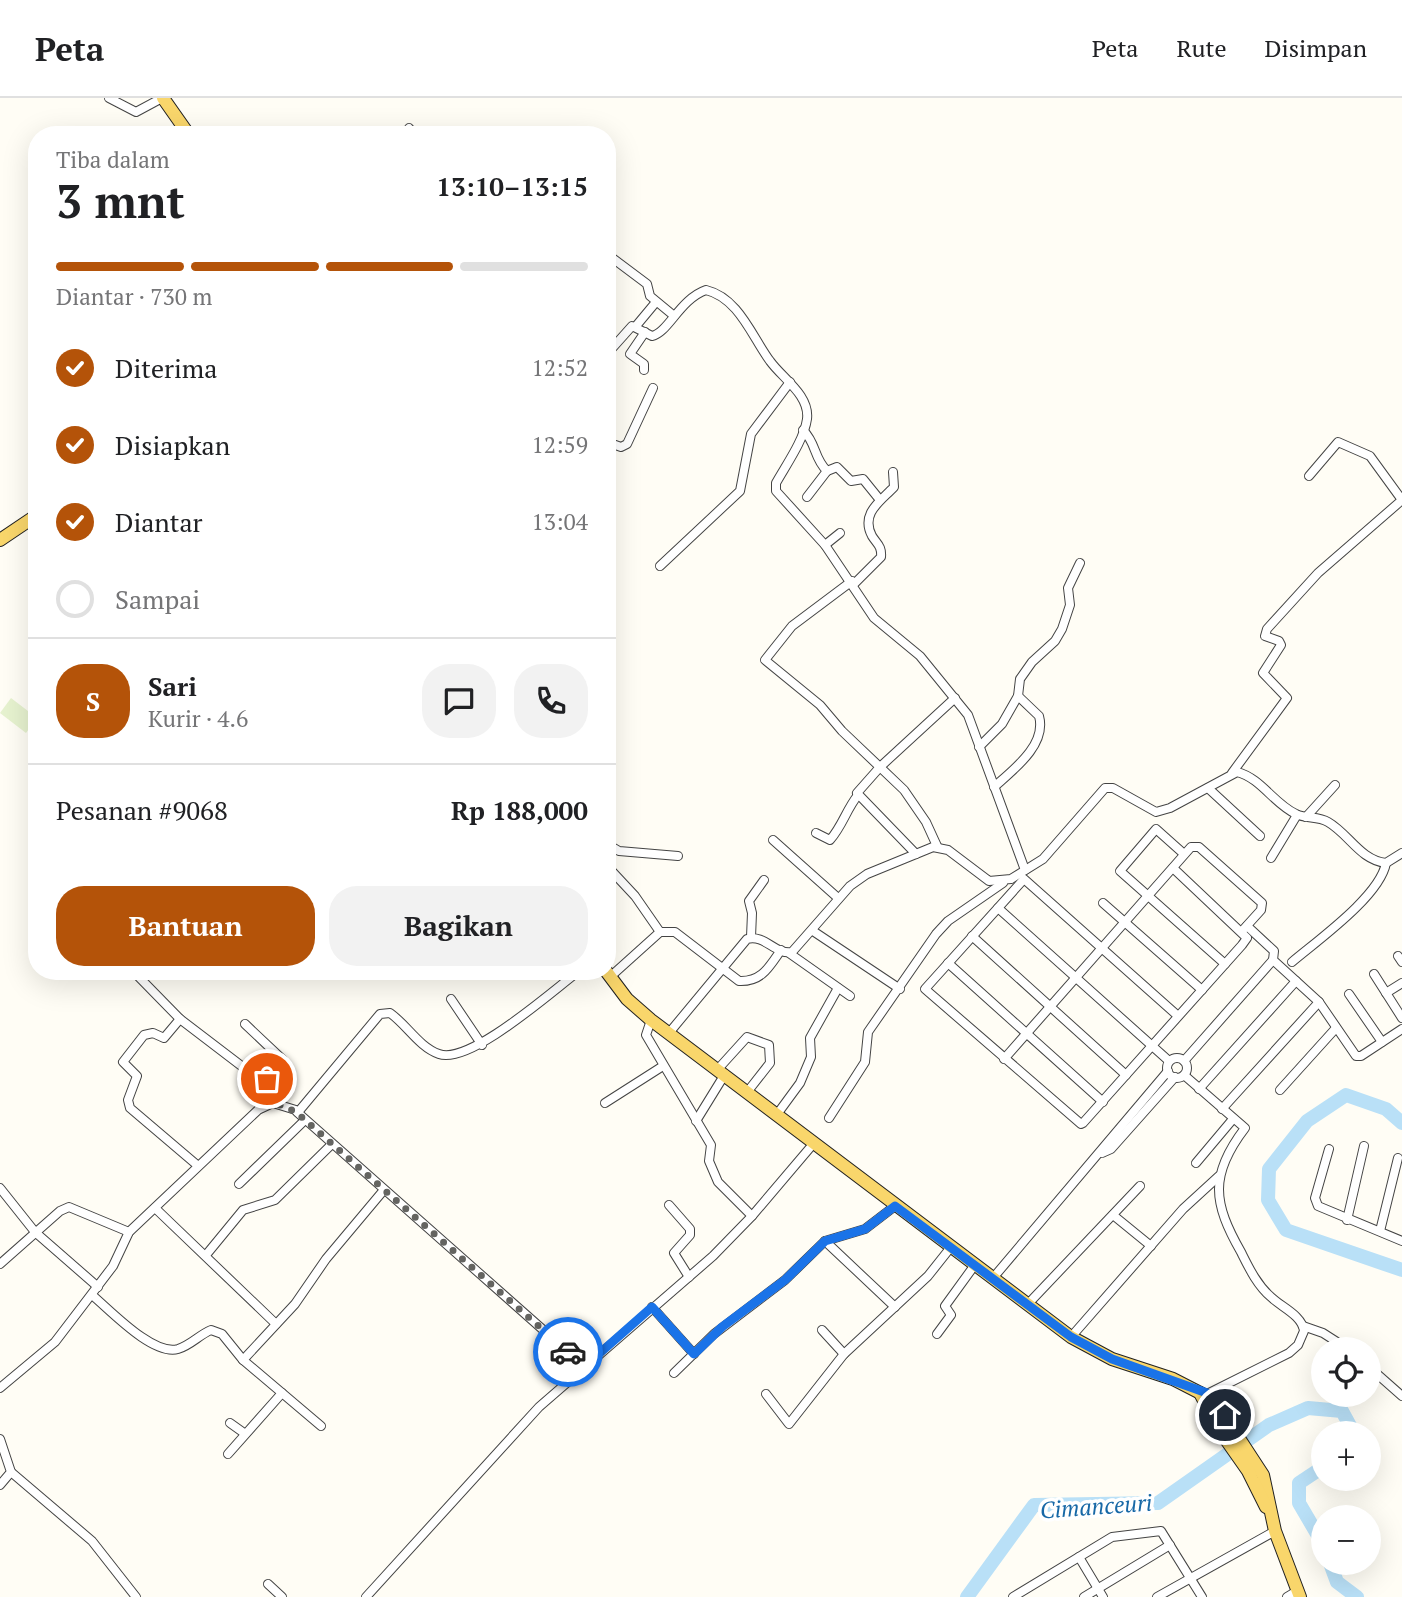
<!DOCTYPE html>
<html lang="id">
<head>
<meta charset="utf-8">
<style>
	body { margin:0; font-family:"PT Serif",serif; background:#f2f2f2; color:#202124; height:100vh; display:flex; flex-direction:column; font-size:26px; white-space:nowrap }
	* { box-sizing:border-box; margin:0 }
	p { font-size:23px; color:#757577 }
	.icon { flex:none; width:38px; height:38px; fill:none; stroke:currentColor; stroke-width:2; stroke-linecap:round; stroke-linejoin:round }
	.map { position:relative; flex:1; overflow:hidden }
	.sheet { position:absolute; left:28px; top:28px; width:588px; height:854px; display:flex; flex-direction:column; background:#fff; border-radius:28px; box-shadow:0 7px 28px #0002 }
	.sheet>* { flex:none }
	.controls { position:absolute; left:1311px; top:1239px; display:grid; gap:14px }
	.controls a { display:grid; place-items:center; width:70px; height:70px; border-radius:50%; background:#fff; box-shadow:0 7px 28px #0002; font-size:35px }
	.pin { position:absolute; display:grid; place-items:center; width:60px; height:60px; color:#fff; margin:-30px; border:4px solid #fff; border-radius:50%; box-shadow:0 2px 7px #0007 }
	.courier { position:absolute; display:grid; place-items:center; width:70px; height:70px; margin:-35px; border:5px solid #1a73e8; border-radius:50%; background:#fff; color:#222; box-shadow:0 2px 9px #0007 }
	.overview em { font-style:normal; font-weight:700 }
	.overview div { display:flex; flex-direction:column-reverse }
	.overview { display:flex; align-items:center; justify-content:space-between; height:119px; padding:0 28px }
	h1 { font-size:46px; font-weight:700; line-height:52px }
	.bar { display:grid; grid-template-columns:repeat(4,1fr); gap:10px 7px; align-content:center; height:84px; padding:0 28px }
	.bar i { height:9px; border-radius:5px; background:#e0e0e0 }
	.bar .selected { background:#b45309 }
	.bar p { grid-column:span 4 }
	.line { display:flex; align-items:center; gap:18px; padding:0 28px; border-top:2px solid #e0e0e0 }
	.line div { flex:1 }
	.round { display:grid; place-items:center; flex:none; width:74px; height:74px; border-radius:28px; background:#f2f2f2 }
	ol { padding:0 28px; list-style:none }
	li { display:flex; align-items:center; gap:21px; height:77px }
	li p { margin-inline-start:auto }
	li .icon { padding:7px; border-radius:50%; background:#b45309; color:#fff; stroke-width:4 }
	li:last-child { color:#757577 }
	li i { width:38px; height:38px; border:4px solid #e0e0e0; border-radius:50% }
	.cta { display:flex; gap:14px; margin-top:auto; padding:14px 28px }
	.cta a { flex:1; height:80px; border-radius:28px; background:#b45309; color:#fff; font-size:28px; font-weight:700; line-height:80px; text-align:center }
	.cta a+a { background:#f2f2f2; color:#202124 }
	header { display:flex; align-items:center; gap:42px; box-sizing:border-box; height:98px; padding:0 35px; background:#fff; border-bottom:2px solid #e0e0e0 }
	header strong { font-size:33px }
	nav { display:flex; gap:38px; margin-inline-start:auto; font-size:24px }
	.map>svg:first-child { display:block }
	.pitch { fill:#e6f2cf }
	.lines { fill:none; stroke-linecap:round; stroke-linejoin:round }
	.river { stroke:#b9e0f7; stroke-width:14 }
	.minor-casing { stroke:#444; stroke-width:10 }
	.primary-casing { stroke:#222; stroke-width:14 }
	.minor { stroke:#fff; stroke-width:8 }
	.primary { stroke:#f9d66b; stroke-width:12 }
	.done { stroke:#646461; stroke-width:7; stroke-dasharray:0 12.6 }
	.route { stroke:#1a73e8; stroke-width:9 }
	.labels { text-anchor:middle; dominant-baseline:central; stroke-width:7; stroke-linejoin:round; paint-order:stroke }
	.water-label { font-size:23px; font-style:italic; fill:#1768a6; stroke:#fff }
</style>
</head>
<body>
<header>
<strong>Peta</strong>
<nav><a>Peta</a><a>Rute</a><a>Disimpan</a></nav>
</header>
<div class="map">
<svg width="1402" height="1499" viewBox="0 0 1402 1499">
	<rect width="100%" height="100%" fill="#fffdf5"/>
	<polygon class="pitch" points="11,600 37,620 26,635 0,615"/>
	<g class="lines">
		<g class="river">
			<polyline points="1402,1025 1386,1011 1346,997 1307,1023 1269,1071 1268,1102 1286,1132 1402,1172"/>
			<polyline points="1323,1369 1299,1385 1299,1405 1323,1446"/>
			<polyline points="1330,1465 1337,1484 1357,1499"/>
			<polyline points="967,1499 1034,1407 1158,1405 1269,1327 1308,1310 1342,1313 1354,1335"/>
		</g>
		<g class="minor-casing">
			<g id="minor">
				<polyline points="109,0 136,14 162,0"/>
				<polyline points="409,30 414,37"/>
				<polyline points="607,156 647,186 650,198 673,217"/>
				<polyline points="636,228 656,204"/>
				<path d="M607,256L632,228L652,238C668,235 680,201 706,192C739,200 752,239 770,263C782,280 810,297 807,321C804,342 786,367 776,385V393L825,447L874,520L920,558L968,617L1025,772"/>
				<polyline points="644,272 644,266 630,256 645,234"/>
				<path d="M803,332C817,346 813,359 827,373L837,369L851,383L863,381L880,402"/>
				<polyline points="607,344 621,349 627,346 653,290"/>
				<polyline points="1309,378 1338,344 1370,358 1402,402"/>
				<polyline points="807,399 827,373"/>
				<polyline points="825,447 840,435"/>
				<polyline points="660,468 740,393 751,336 790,284"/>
				<polyline points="852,483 792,528 765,562 820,607 842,633 904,692 926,724 937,748"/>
				<path d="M854,486L881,459C882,448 877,446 872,438C860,415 881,403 894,389L893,374"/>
				<polyline points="979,649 1002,626 1018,598 1020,581 1032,564 1055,543 1062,531 1070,507 1068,490 1080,465"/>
				<polyline points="1232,675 1287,600 1263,575 1281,547 1279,543 1265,538 1267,531 1318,475 1402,402"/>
				<path d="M994,689C1013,672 1047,647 1039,618L1018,598"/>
				<polyline points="1208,690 1260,738"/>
				<polyline points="1306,719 1335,687"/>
				<path d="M816,735L830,742C843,727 846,712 858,697"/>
				<polyline points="773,742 838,800"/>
				<polyline points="607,746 619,753 678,758"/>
				<polyline points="916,756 857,695 880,669 955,600"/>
				<polyline points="1184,756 1156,731 1120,773 1225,866"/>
				<polyline points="1271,760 1297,717"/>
				<polyline points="607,762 610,748"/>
				<polyline points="607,768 635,798 660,834"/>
				<polyline points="1173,770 1247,840 1242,847 1083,1025 1081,1026 925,891 1024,781 1178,918"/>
				<polyline points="1103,805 1202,892"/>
				<polyline points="998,810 1169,963"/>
				<polyline points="1247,828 1274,853 1273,862 1319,904 1356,958 1361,958 1402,931"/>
				<polyline points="813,833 900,891"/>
				<polyline points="972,838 1126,977"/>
				<polyline points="751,839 752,815 749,803 764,782"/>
				<polyline points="789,855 850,898"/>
				<polyline points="1398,858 1402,864"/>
				<path d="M1292,864C1318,842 1380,798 1386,765"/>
				<polyline points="948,865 1103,1004"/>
				<polyline points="133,873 180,921 252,976 278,1005"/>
				<polyline points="1374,876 1402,920"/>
				<path d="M610,879L660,834H675L739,883C762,884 769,869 781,852"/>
				<polyline points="1386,895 1402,885"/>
				<polyline points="1349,896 1382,944"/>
				<polyline points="451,901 482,947"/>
				<polyline points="180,921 164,940 153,935 144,937 123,964 137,978 128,1002 130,1010 197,1067"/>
				<polyline points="651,922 646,937 711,1047 709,1063 718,1084 752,1118"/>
				<polyline points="245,926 283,962 260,986"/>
				<path d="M669,935L747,841C765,836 775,857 792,854L850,788L867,776L933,749L948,752L989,783L1011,781L1043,761L1105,690H1113L1156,714L1170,710L1237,674C1261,680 1274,706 1296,716C1306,721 1318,718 1328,724C1349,736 1360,762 1386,765L1402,755"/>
				<circle cx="1177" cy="970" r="10"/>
				<polyline points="1004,961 1191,749 1199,749 1262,805 1261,812 1242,833"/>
				<polyline points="1184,963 1273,862"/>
				<polyline points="718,971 747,939 769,947 770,965 748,993"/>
				<path d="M1184,977L1245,1030C1209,1077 1213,1105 1241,1154C1249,1170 1257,1187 1271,1199C1281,1209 1302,1217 1304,1233L1298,1247L1289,1255L1203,1298"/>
				<polyline points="1199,991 1296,883"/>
				<polyline points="1280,992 1336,930"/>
				<polyline points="605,1005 663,968"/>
				<polyline points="1222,1011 1319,904"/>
				<polyline points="297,1014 584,1268"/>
				<polyline points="778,1015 800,985 811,959 810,940 838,890"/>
				<polyline points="829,1020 865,964 868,934 936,836 948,823 1003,785"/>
				<polyline points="696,1023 725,976"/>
				<polyline points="1329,1051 1315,1100 1318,1108 1402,1143"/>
				<polyline points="1102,1055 1111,1051 1175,979"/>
				<polyline points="1196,1065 1233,1021"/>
				<polyline points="239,1086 305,1022"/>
				<polyline points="0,1090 35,1134 98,1189"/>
				<polyline points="669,1107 690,1131 690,1137 674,1155 689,1179"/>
				<polyline points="155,1110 276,1226"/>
				<polyline points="1113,1117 1151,1148"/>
				<polyline points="1347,1122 1364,1048"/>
				<polyline points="1380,1133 1398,1060"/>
				<polyline points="825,1143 895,1209"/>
				<polyline points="206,1157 243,1112 275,1102 331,1047"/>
				<polyline points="0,1166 60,1113 69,1109 129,1134"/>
				<polyline points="993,1180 1168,973"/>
				<path d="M92,1197C111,1213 153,1258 178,1251C191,1247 199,1237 211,1232L222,1236L243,1262L321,1328"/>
				<polyline points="1027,1207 1140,1088"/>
				<polyline points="652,1209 694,1256"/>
				<polyline points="1303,1228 1323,1235 1348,1251"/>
				<polyline points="822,1232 844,1256"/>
				<polyline points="937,1236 951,1217 945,1208 974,1168"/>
				<polyline points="1071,1239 1183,1111 1219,1078"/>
				<polyline points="243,1262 295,1206 326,1161 383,1093"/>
				<polyline points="1368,1268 1402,1298"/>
				<polyline points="674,1275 714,1236 785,1182 825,1143 865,1131 895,1108"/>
				<path d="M0,1290L55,1244L113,1168L129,1134L258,1012L273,1005L299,1013L380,916L390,915C407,927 419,949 439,956C470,967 552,893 579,873"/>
				<polyline points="766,1296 789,1326 844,1256 928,1178 951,1149"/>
				<polyline points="230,1325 244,1335"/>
				<polyline points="0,1341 11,1374 0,1387"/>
				<polyline points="228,1356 282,1295"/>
				<polyline points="11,1374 92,1443 136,1499"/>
				<polyline points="1079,1459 1103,1499"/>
				<polyline points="268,1486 282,1499"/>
				<polyline points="366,1499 539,1309 713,1158 752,1118 814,1045"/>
				<polyline points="1013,1499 1112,1439 1161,1433 1202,1499"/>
				<polyline points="1084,1499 1170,1447"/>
				<polyline points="1157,1499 1275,1433"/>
				<polyline points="1287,1499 1297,1493"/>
			</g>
		</g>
		<g class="primary-casing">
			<g id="primary">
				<polyline points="163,0 189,37"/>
				<polyline points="0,442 37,417"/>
				<polyline points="606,873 627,901 651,922 1071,1239 1112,1261 1173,1281 1214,1302 1263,1377 1275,1433 1300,1499"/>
				<polyline points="1200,1295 1220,1333 1248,1373 1266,1409"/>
			</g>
		</g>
		<use href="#minor" class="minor"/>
		<use href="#primary" class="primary"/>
	</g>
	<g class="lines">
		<polyline class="done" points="267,981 260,986 278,1006 296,1014 568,1254"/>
		<polyline class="route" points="568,1254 584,1269 652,1209 694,1256 722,1229 785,1182 825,1143 865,1131 895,1108 1071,1239 1112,1261 1207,1295 1225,1317"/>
	</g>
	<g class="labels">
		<g class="water-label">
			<text transform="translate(1096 1408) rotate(-4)">Cimanceuri</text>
		</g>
	</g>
</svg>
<div class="controls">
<a><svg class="icon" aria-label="locate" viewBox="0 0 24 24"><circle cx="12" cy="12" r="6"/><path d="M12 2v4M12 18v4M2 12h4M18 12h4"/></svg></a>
<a>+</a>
<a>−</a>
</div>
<div class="pin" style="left:267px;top:981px;background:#ea580c"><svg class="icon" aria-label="bag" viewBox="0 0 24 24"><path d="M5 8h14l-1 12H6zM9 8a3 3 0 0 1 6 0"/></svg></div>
<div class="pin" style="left:1225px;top:1317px;background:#1f2937"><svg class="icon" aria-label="home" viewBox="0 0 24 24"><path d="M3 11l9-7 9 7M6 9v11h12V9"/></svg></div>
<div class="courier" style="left:568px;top:1254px"><svg class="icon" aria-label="car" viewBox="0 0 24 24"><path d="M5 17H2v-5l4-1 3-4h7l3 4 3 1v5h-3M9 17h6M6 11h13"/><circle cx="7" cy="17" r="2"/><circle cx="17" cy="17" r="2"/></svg></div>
<section class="sheet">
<div class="overview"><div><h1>3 mnt</h1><p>Tiba dalam</p></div><em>13:10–13:15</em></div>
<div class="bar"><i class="selected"></i><i class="selected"></i><i class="selected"></i><i></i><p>Diantar · 730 m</p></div>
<ol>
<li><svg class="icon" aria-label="check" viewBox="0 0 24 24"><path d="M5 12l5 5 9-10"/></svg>Diterima<p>12:52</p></li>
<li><svg class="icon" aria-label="check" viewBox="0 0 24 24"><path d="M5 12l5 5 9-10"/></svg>Disiapkan<p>12:59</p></li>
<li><svg class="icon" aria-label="check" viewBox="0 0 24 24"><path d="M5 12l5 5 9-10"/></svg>Diantar<p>13:04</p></li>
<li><i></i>Sampai</li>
</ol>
<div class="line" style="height:126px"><b class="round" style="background:#b45309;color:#fff">S</b><div><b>Sari</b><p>Kurir · 4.6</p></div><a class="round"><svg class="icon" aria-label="chat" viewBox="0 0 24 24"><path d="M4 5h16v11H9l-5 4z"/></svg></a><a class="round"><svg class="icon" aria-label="phone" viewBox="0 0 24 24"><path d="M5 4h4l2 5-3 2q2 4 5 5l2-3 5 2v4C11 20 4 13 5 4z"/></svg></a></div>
<div class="line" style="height:91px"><div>Pesanan #9068</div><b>Rp 188,000</b></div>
<div class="cta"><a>Bantuan</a><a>Bagikan</a></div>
</section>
</div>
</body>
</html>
